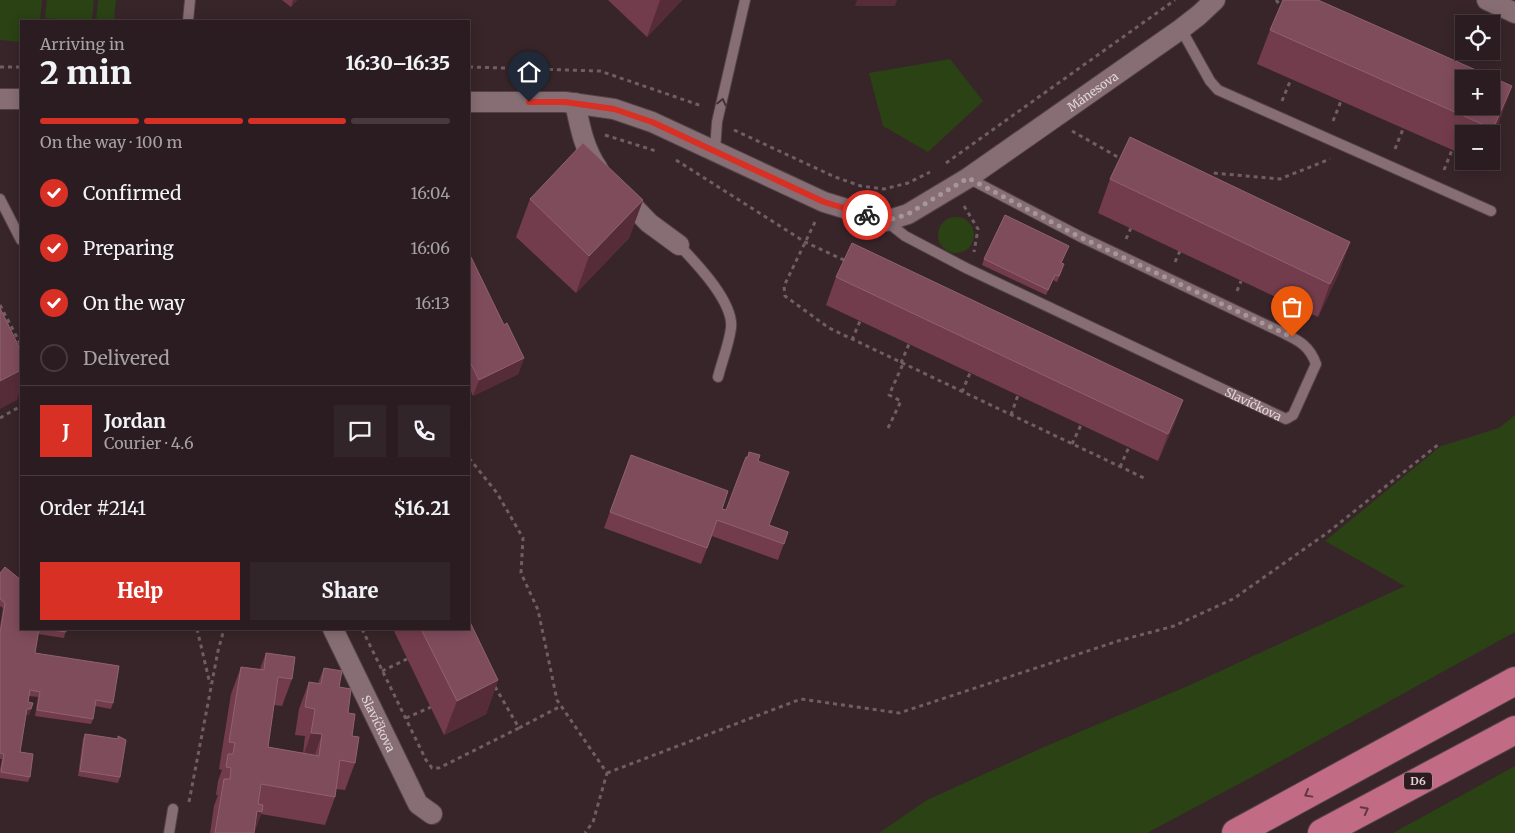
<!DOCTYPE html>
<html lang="en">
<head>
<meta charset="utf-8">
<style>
	body { margin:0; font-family:Merriweather,serif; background:#322529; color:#f1f3f6; height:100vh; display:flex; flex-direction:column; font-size:19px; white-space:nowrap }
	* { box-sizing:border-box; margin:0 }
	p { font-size:16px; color:#a5a1a5 }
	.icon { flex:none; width:28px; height:28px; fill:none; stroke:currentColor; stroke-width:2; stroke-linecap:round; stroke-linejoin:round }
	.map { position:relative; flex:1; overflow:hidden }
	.details { position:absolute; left:20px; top:20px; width:450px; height:610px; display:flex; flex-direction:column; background:#2a1c20; border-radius:0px; box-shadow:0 2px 12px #0003,0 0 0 1px #463a3e }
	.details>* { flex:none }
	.fabs { position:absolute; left:1455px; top:15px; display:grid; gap:10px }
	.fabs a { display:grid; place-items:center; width:45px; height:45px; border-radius:0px; background:#2a1c20; box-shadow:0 2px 12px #0003,0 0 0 1px #463a3e; font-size:25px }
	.pin { position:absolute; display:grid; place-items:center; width:42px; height:42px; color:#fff; margin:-51px -21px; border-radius:50% 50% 50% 0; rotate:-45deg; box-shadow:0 0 5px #0007 }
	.pin .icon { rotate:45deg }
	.courier { position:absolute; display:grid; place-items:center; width:50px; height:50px; margin:-25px; border:4px solid #d93025; border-radius:50%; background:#fff; color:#222; box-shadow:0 1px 6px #0007 }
	.head em { font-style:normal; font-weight:800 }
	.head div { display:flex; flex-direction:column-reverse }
	.head { display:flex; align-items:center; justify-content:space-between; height:85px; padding:0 20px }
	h1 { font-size:32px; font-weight:800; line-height:38px }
	.bar { display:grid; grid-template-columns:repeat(4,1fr); gap:8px 5px; align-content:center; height:60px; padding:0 20px }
	.bar i { height:6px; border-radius:4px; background:#463a3e }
	.bar .selected { background:#d93025 }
	.bar p { grid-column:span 4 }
	.line { display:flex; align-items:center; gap:12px; padding:0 20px; border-top:1px solid #463a3e }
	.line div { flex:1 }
	.round { display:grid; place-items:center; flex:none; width:52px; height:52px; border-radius:0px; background:#322529 }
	ol { padding:0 20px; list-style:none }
	li { display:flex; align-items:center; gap:15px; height:55px }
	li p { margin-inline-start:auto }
	li .icon { padding:5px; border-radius:50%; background:#d93025; color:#fff; stroke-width:4 }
	li:last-child { color:#a5a1a5 }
	li i { width:28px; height:28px; border:2px solid #463a3e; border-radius:50% }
	.primary-button { display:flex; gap:10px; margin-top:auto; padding:10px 20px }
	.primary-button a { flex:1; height:58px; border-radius:0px; background:#d93025; color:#fff; font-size:20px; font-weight:800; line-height:58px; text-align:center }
	.primary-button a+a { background:#322529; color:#f1f3f6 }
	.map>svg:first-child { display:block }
	.green { fill:#2a4214 }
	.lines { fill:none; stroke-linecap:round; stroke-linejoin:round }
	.service-casing { stroke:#524246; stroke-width:12 }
	.minor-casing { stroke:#524246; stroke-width:22 }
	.motorway-casing { stroke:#524246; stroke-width:30 }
	.path { stroke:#6f5e63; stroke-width:3; stroke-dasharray:4 4; stroke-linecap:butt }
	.service { stroke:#866e74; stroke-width:10 }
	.minor { stroke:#866e74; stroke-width:20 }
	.motorway { stroke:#c26b85; stroke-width:28 }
	.wall { fill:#733c4d }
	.shaded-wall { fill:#572c39 }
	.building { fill:#7f4c5c; stroke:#8f6270; fill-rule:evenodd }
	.oneway { stroke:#443035 }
	.oneway2 { stroke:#623743 }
	.done { stroke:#a6979b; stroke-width:5; stroke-dasharray:0 9 }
	.route { stroke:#d93025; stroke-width:6 }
	.labels { text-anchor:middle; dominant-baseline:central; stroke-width:4.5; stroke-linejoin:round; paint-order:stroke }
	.shield { fill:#2e1b20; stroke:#ac9da1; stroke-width:1 }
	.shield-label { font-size:11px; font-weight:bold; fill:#e2d5d8 }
	.street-label { font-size:12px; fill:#e2d5d8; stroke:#2e1b20 }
</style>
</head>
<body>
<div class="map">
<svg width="1515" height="833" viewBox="0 0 1515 833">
	<rect width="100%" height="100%" fill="#38252a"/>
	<g class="green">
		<polygon points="0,0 42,0 40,21 21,21 21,42 0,40"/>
		<polygon points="47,0 94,0 92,21 76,21 45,18"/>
		<polygon points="98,0 116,0 114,21 96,21"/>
		<polygon points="950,59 983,101 928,152 883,126 869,73"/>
		<circle cx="956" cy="235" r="18"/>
		<polygon points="1515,415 1515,632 1252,777 1147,833 879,833 927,800 1044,747 1190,685 1405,586 1325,541 1441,446 1499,428"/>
		<polygon points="1515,766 1515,833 1393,833"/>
	</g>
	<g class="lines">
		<g class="service-casing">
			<g id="service">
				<polyline points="188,21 190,0"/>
				<polyline points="1181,29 1210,81 1218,90 1491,211"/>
				<polyline points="715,150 717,122 745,0"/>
				<polyline points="0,199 21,240"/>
				<path id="s1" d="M886,221L905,236L966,268L1286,419L1293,415L1316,364C1309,344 1297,340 1279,331L1081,237L968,178"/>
				<path d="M679,245C696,263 734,302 731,328C729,344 722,361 718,377"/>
				<polyline points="169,833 173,809"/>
			</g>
		</g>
		<g class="minor-casing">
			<g id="minor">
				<polyline points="1487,0 1515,13"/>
				<polyline points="0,99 21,99"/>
				<path id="s2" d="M469,102H565L614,109L652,122L824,202L886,221L908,214L968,178L1181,29L1199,15L1215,0"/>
				<path d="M575,103C580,127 584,149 598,169"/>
				<polyline points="621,194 649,223 679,245"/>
				<path id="s3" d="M333,629L418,804L432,814"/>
			</g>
		</g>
		<g class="motorway-casing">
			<g id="motorway">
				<polyline points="1236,833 1515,681"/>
				<polyline points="1322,833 1515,730"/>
			</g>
		</g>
		<g class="path">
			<polyline points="1276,0 1282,7"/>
			<polyline points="0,67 21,67"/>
			<polyline points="469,67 600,71 702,106"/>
			<polyline points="1282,101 1291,79"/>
			<polyline points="1333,121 1341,101"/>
			<polyline points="734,130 835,177 861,186 884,189 908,183 930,172"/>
			<polyline points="1072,131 1123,160"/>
			<polyline points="605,135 656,151"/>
			<polyline points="1395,149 1403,129"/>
			<polyline points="676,160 805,242 846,261"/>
			<polyline points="946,163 1175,0"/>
			<polyline points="1444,170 1452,150"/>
			<polyline points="1209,179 1213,173 1280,179 1330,159"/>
			<polyline points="964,206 978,229 974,252"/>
			<polyline points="815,222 784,286 785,296 829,328 1144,478"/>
			<polyline points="1126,239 1131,228"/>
			<polyline points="1175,262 1180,251"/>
			<polyline points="1237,291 1241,281"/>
			<polyline points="0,305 21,345"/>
			<polyline points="1286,315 1291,304"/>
			<polyline points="852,340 860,321"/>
			<polyline points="901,363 909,344"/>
			<polyline points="962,392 970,373"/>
			<polyline points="1011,415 1018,395"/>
			<polyline points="0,418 21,406"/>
			<polyline points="469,427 470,423"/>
			<polyline points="888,428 901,401 889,395 903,364"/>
			<polyline points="1072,444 1081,425"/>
			<polyline points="469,458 497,493 523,538 521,573 538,610 557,700 607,773 593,822 585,833"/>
			<polyline points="1120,467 1129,447"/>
			<polyline points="197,629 210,684"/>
			<polyline points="362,629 426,760 432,768 439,768 519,728 494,685"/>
			<polyline points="382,671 407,659"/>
			<polyline points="406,718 431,707"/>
			<polyline points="519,728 561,706"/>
			<polyline points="607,773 801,699 899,713 1118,641 1174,626 1233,599 1327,533 1439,444"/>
			<polyline points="189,802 218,651 224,629"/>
		</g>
		<use href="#service" class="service"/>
		<use href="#minor" class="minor"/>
		<use href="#motorway" class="motorway"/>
	</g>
	<g class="wall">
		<polygon points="282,0 297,0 291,7"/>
		<polygon points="608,0 682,0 647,37"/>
		<polygon points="1270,30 1500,120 1491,140 1491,134 1464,134 1464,155 1257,64"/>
		<polygon points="1110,179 1350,242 1338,275 1318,317 1098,213"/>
		<polygon points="530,199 643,200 629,238 576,293 516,237"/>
		<polygon points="1069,246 1061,263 1062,270 1057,282 1053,280 1046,295 982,265 984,259"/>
		<polygon points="469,258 504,325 524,358 518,374 473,396 469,387"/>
		<polygon points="836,277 1183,400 1173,427 1158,461 826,305"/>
		<polygon points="631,455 722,509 726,510 758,461 769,525 788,532 778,560 712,536 701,564 604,528"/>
		<polygon points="0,573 21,629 66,629 64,638 38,634 35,653 113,703 111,709 95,706 93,719 91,724 35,716 38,697 29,696 28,702 31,709 29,715 26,714 20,752 30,777 28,782 0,778 0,769 2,759 0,759 0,627 3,608 0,606"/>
		<polygon points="393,629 469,629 498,680 486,714 444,735"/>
		<polygon points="266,653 292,679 282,706 274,705 268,747 303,753 305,736 295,735 299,709 309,682 318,683 324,668 339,687 348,713 355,763 345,790 336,789 335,797 325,825 261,814 254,833 210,833 214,806 218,795 216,795 218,781 222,770 219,769 231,694 241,667 260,669"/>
		<polygon points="85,734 120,777 118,783 78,776 83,739"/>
	</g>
	<g class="shaded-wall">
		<polygon points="293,0 297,0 291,7"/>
		<polygon points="660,0 682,0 647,37"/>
		<polygon points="857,0 897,0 895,6 855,6"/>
		<polygon points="1512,86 1500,120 1491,140 1491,134 1493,129"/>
		<polygon points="643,200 629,238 576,293 589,256"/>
		<polygon points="1350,242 1338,275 1318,317 1330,284"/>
		<polygon points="524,358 518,374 473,396 479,380"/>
		<polygon points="21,370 21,388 17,400 0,409 0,381"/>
		<polygon points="1183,400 1173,427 1158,461 1168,434"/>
		<polygon points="498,680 486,714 444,735 457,701"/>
		<polygon points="27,709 31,709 29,715 25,714"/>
		<polygon points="311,733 322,734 313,761 302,760"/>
		<polygon points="257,811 262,812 254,833 249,833"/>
	</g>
	<g class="building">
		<path d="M1283,0H1318L1512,86L1493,129L1270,30ZM1464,79H1491V106H1464Z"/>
		<polygon points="1130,137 1350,242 1330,284 1110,179"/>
		<polygon points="583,143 643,200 589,256 530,199"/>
		<polygon points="1005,215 1069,246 1061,263 1064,264 1059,276 1055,275 1048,290 984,259"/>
		<polygon points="852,243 1183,400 1168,434 836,277"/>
		<polygon points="471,257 504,325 507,323 524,358 479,380 469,360 469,258"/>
		<polygon points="0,308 21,351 21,370 0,381"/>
		<polygon points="749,452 760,455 758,461 789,472 769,525 788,532 784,544 717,520 707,548 610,512 631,455 728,491 722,509 726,510 746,457 748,457"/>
		<polygon points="5,567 21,580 21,629 39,629 35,653 119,666 113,703 96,700 93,719 37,710 40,692 30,690 28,702 33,703 31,709 27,709 20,752 33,754 30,777 1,772 4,754 0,753 0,634 5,603 0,599 0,573"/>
		<polygon points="469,620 498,680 457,701 421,629 469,629"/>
		<polygon points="45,629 66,629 66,632"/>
		<polygon points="266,653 295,657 292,679 278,677 268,747 319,756 322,734 311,733 315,709 305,707 309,682 321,684 324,668 342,671 339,687 351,689 348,713 355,714 352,736 359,737 355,763 340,760 335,797 261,784 258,804 263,805 262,812 257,811 254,833 215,833 224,779 230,779 231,768 226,767 228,754 233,754 235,743 229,742 241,667 264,670"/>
		<polygon points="85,734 118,739 118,736 126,740 120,777 80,771"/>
	</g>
	<defs><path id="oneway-chevron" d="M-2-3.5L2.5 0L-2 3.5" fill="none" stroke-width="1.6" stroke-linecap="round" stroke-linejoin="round" transform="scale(1.25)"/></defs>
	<use class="oneway" href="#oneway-chevron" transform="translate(722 102) rotate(-77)"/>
	<g class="oneway2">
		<use href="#oneway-chevron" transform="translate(1308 794) rotate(151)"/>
		<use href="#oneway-chevron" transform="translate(1365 810) rotate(-28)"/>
	</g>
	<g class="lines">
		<polyline class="done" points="867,215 886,221 908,214 968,178 1080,237 1292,337"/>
		<polyline class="route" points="529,102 565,102 614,109 652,122 824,202 867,215"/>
	</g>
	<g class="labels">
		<rect class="shield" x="1404" y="772.5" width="28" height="17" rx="4"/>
		<g class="shield-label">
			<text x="1418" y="781">D6</text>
		</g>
		<g class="street-label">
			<text stroke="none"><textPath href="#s2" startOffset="685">Mánesova</textPath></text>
			<text stroke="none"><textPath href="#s1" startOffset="411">Slavíčkova</textPath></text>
			<text stroke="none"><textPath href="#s3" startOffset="105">Slavíčkova</textPath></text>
		</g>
	</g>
</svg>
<div class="fabs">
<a><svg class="icon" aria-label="locate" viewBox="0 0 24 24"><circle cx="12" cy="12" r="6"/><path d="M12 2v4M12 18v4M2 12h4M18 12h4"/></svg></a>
<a>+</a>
<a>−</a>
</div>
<div class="pin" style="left:1292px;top:337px;background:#ea580c"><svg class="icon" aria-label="bag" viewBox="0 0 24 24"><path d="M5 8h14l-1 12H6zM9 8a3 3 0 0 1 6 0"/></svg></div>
<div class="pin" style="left:529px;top:102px;background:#1f2937"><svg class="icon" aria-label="home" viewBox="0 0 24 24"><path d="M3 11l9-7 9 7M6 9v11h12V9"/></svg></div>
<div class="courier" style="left:867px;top:215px"><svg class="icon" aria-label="bike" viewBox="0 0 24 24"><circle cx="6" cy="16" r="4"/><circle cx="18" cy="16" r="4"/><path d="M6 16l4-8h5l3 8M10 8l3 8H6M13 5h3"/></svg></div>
<section class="details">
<div class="head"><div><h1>2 min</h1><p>Arriving in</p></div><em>16:30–16:35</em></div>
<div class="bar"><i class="selected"></i><i class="selected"></i><i class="selected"></i><i></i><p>On the way · 100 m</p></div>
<ol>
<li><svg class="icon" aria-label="check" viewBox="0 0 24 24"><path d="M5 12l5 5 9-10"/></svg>Confirmed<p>16:04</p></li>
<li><svg class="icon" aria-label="check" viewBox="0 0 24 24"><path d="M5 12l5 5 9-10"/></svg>Preparing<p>16:06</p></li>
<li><svg class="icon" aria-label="check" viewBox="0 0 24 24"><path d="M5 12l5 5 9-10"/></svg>On the way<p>16:13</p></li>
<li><i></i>Delivered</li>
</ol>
<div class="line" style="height:90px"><b class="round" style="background:#d93025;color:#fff">J</b><div><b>Jordan</b><p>Courier · 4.6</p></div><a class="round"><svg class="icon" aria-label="chat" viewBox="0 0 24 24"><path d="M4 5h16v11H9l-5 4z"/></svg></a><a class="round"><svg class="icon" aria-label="phone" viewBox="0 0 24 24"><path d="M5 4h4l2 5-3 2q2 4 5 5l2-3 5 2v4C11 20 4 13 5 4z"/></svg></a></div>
<div class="line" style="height:65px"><div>Order #2141</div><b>$16.21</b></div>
<div class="primary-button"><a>Help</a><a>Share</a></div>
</section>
</div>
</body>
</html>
